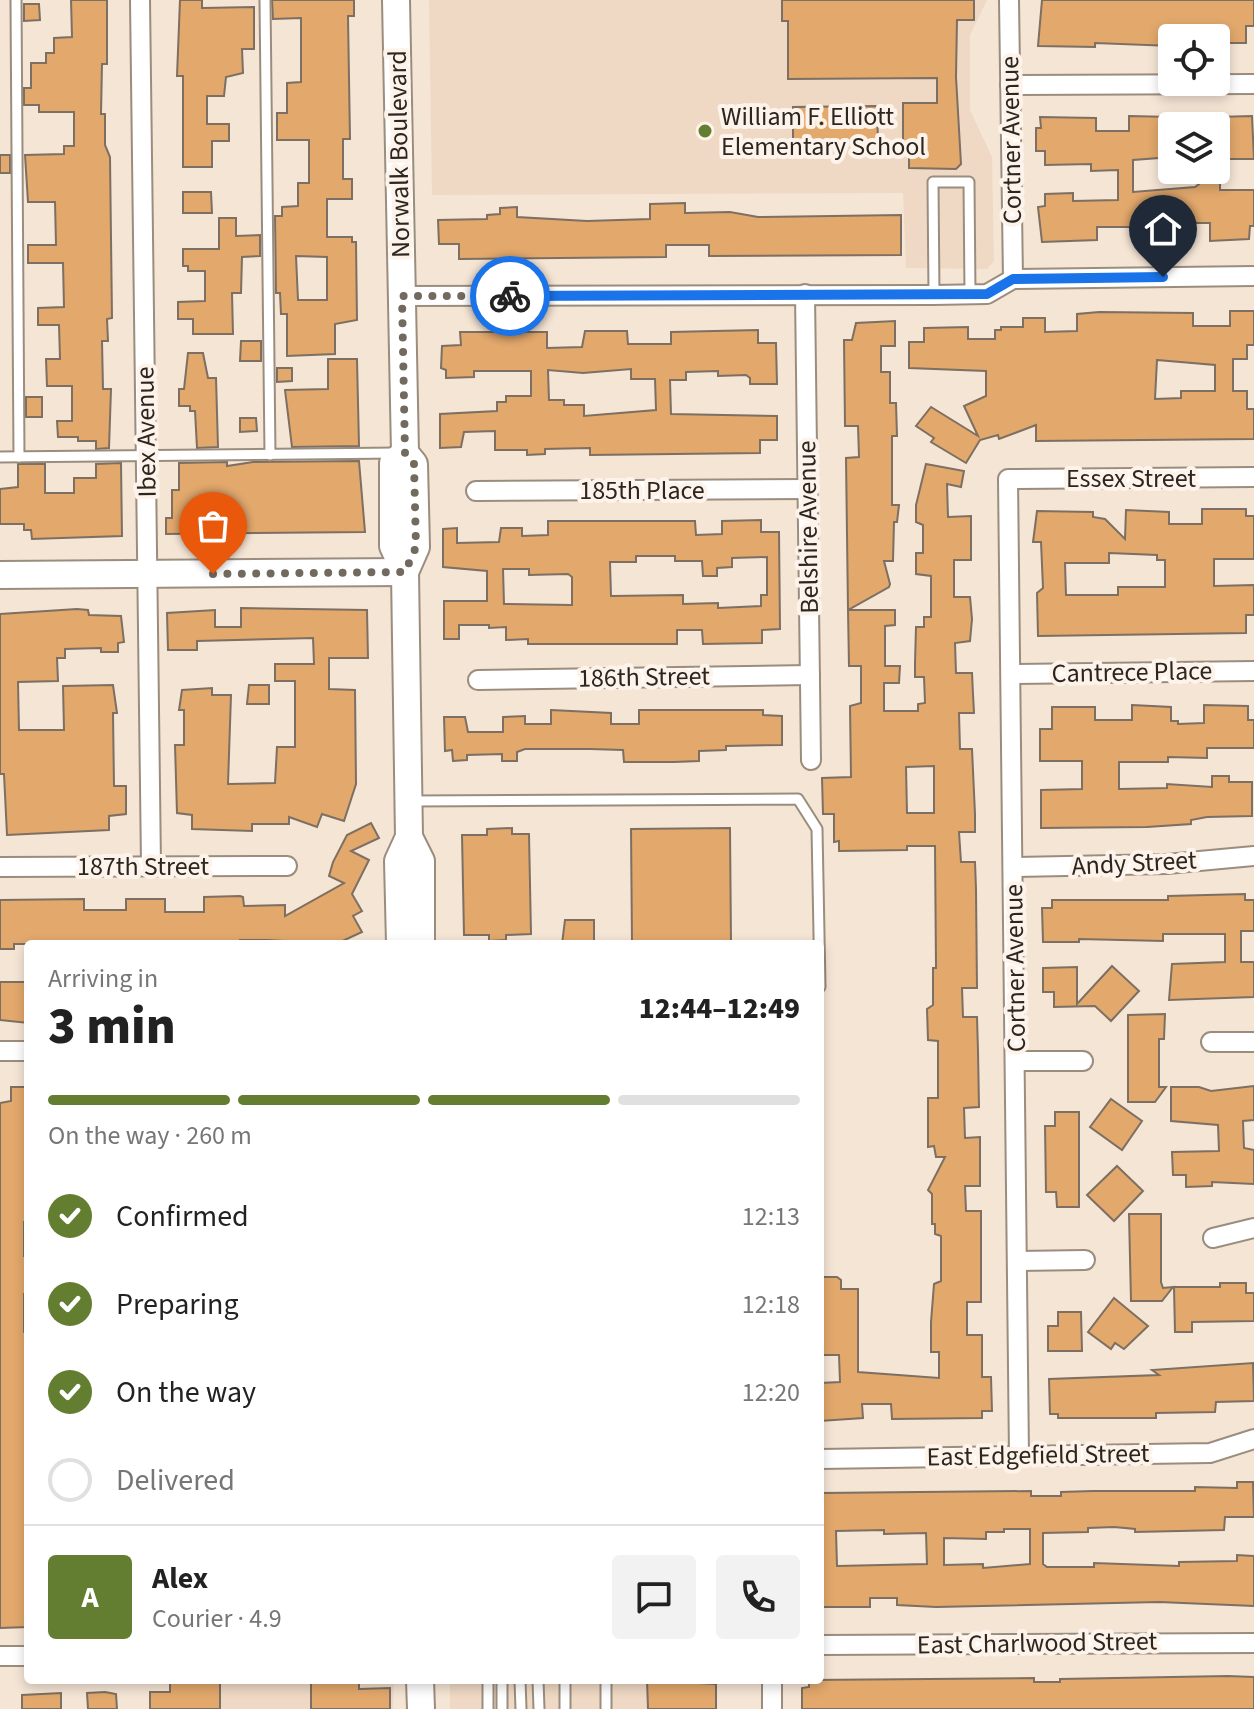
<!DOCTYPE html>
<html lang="en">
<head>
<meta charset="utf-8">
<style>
	body { margin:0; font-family:"Source Sans 3",sans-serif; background:#f2f2f2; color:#222; height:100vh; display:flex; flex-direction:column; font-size:30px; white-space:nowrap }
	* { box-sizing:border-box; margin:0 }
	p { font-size:26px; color:#767676 }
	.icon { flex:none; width:44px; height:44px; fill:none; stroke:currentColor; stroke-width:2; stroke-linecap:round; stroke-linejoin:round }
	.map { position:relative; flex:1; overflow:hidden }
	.sheet { position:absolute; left:24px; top:940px; width:800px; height:744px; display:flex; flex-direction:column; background:#fff; border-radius:8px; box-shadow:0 4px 12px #0003 }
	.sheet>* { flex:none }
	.buttons { position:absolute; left:1158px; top:24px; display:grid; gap:16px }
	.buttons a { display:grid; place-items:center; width:72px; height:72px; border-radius:8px; background:#fff; box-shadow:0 4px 12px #0003; font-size:40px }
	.pin { position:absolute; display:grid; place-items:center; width:68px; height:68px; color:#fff; margin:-82px -34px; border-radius:50% 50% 50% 0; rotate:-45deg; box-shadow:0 0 8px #0007 }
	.pin .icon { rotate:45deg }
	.courier { position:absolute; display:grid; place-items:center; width:80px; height:80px; margin:-40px; border:6px solid #1a73e8; border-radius:50%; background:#fff; color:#222; box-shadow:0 2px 10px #0007 }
	.overview em { font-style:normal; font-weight:800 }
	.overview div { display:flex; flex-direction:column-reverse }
	.overview { display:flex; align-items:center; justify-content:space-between; height:136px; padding:0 24px }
	h1 { font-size:52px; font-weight:800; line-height:60px }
	.bar { display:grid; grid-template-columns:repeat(4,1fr); gap:12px 8px; align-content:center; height:96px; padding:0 24px }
	.bar i { height:10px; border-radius:6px; background:#e0e0e0 }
	.bar .selected { background:#647e31 }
	.bar p { grid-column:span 4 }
	.line { display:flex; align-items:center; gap:20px; padding:0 24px; border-top:2px solid #e0e0e0 }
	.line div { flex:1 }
	.round { display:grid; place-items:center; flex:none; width:84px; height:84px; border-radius:8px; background:#f2f2f2 }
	ol { padding:0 24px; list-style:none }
	li { display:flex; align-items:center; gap:24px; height:88px }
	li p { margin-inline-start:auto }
	li .icon { padding:8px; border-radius:50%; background:#647e31; color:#fff; stroke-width:4 }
	li:last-child { color:#767676 }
	li i { width:44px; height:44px; border:4px solid #e0e0e0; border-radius:50% }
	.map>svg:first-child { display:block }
	.built { fill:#efd9c4 }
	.building { fill:#e2a86c; stroke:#7d6f61; stroke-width:2; fill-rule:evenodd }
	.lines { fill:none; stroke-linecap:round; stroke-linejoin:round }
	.lane-casing { stroke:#9b8d7e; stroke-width:13 }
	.street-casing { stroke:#9b8d7e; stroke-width:22 }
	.secondary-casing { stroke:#9b8d7e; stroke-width:30 }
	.lane { stroke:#fff; stroke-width:9 }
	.street { stroke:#fff; stroke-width:18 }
	.secondary { stroke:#fff; stroke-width:26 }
	.done { stroke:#72695f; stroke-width:8; stroke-dasharray:0 14.4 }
	.route { stroke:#1a73e8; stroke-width:10 }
	.poi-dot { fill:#647e31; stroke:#fdf3ea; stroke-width:3 }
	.labels { text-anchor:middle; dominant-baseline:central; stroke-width:8; stroke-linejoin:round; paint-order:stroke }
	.poi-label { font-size:26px; fill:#2c2620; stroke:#fdf3ea; text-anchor:start }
	.street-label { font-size:26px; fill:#2c2620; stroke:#fdf3ea }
</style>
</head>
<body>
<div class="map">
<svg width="1254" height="1709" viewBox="0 0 1254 1709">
	<rect width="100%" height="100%" fill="#f5e5d5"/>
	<g class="built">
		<polygon points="429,0 987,0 970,35 970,110 992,157 994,261 987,269 906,268 903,193 432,195"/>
		<polygon points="169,1680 394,1680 393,1709 169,1709"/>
		<polygon points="450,1680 679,1680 680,1709 450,1709"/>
	</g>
	<g class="building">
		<polygon points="71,0 107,0 107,64 102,64 101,114 105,114 105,145 110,157 112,318 107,319 108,341 102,341 103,389 111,389 109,448 96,449 96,441 78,441 78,437 58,437 57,421 72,421 72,386 47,386 46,359 60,359 59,325 38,325 38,308 64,307 63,263 28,263 28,245 56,245 55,202 28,202 25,155 64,154 64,146 74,146 74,112 39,112 39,105 24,105 24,88 31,88 31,63 46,63 46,53 54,53 54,38 72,37"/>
		<polygon points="180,0 202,0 202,8 254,7 254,49 242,49 243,73 226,77 224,96 207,96 207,124 229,124 229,141 212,141 212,167 183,167 183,76 177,76"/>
		<path d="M272,0H354V16H348L350,139H343V179H352V199H327V237H352V242H356L357,320L335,324V354L287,356V314H281L280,293H276L275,216H282V207L298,206V183H309V140H277V113H287V83L301,82V18L273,19ZM296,256L327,257V300H298Z"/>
		<polygon points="782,0 974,0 974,20 957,20 956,77 961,164 956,169 909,168 909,153 903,153 903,103 937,103 937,78 788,79 788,21 782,21"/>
		<polygon points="1042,0 1254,0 1254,26 1246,26 1246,43 1216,43 1216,38 1172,38 1172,46 1095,43 1095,47 1038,46"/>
		<polygon points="24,4 39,4 40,20 24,21"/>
		<polygon points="877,106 878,142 793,143 793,107"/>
		<polygon points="1129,116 1172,117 1172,157 1133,160 1133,192 1195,187 1199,184 1199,170 1220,170 1220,190 1254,190 1254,226 1250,226 1249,239 1210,241 1210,223 1173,223 1173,239 1134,241 1134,227 1097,227 1097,240 1042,242 1038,207 1045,206 1045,194 1073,193 1073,201 1118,200 1118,170 1091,171 1091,164 1045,165 1045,151 1036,151 1036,128 1041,128 1040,117 1096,118 1096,131 1129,131"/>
		<polygon points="1252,116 1254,159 1216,159 1216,117"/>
		<rect x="0" y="155" width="10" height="18"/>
		<polygon points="183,192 211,192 212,213 183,213"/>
		<polygon points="685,203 685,213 730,212 758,217 901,215 901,255 709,256 709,245 666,245 666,257 459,259 459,244 439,244 438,220 487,219 487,215 500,214 500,208 517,207 517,217 587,221 650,219 650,204"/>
		<polygon points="219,218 236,218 236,236 260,235 260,256 242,257 241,293 232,293 233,334 193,334 193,319 178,319 178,302 205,301 205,271 188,271 188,266 183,266 183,249 219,249"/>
		<path d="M1230,311H1254V345H1247V359H1233V391H1247V409H1254V439L1036,441V425L999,439L998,435L980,440L966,463L931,442L934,438L916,426L931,407L978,436L964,406L986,396V371L909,368V342H924V328L968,327V339H995V330H1001V327H1023V318H1045V332L1077,331V314L1099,312L1193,313V326H1230ZM1157,360L1215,365V391H1181V398L1155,399Z"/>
		<polygon points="895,321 895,346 881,346 881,372 890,372 890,403 896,403 897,436 892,436 892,505 899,505 897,522 894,522 893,561 884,561 890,584 889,587 848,610 846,458 859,457 858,426 845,426 844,340 852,340 856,323"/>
		<path d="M758,330V343H776L777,384H750V378L746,375L718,376V371L686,372V380H670L671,414L777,416V440H760V453L590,455V448L545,449V454L527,455V450H495V431L464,432L461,447L440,448V414L497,411V402H506V396H531V371H474V377L446,378V370L441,368L442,346L461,345L460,332H547V348L582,347L585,331H627L628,344H671V332ZM631,369V379H655L656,410L584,416V405H564V400H549L548,370L583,373Z"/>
		<polygon points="241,341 261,341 261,361 240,361"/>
		<polygon points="188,353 203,353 208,378 216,378 218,447 197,448 195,411 190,411 190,406 179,406 179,389 184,389"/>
		<polygon points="328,359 357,359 359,446 292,447 285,390 328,389"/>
		<polygon points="277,368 292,368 292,381 277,382"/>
		<rect x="26" y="397" width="16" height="20"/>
		<polygon points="240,418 256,418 257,431 240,432"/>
		<polygon points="359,461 365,532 166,534 166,518 172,518 172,490 179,490 179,463 227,462 227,466 253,462"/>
		<polygon points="121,463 122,536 32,539 31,530 24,530 24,524 0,524 0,489 18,487 18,464 45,464 45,493 74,493 74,478 96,478 96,464"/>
		<path d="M926,464L964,471L961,487L947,484L948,517L971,516V560H954V597H970L972,619L970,641L955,643L956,673H972L973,694L974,713H959L960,749H972L975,814V832H959L961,862H975L976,889L977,988H962L963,1017H977L978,1051L979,1107L964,1108L965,1138L980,1137V1186H965L966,1211H981V1302H967V1335H982V1377H991L992,1411H982V1418L892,1419L891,1404H862L863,1418L820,1421V1383L840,1382L839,1355H820V1277H837L841,1280V1289H858V1372L939,1378V1352H931V1322L934,1284L941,1281V1236L935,1234V1224H932V1194L928,1190L945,1157H936L934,1146L928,1147V1098H938V1041L928,1040L927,1009L933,1005V968H936L935,846H907V850L839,851V841L834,842V814H823L822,778L851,777L850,706L861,703V666H849L848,610H895V625L885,626V666H900L899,683H884V711H918V704L925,703L924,677H915V663L916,627H924V617H931V576L916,574V553H923V525L916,522V505ZM934,766V813H907L906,767Z"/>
		<path d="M1202,509H1246V516H1254V559H1214V586L1254,585V615H1246V633L1038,636L1037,593L1043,588L1041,542H1033L1037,511L1093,512V517L1105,519L1125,539L1126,510L1169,512V524H1202ZM1109,553L1157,555V560H1165V587H1118V595H1066L1065,563H1109Z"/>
		<path d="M761,520V532H779L780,629L762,630V643L703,644L702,630H677V644H528V639L506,640V627L489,628V625H459V639H444V601H487V571L443,567V529L457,528V543L499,542L501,528H522V536L548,535V521H695L696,535L722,534V521ZM636,556H675V561H702L703,576H717V568L732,567V558L767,557V595H761V606L718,608V603L683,604V595L611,596L610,562H636ZM503,569H529V575L568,574L572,577V605L504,604Z"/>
		<polygon points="241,608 367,610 368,658 329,658 329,689 355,690 356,784 344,821 322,814 317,827 289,817 289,824 252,824 252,831 192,829 192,815 177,813 175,745 184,745 184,710 179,710 182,690 212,688 212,695 231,695 228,784 275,783 277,747 295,747 295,681 275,681 275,664 314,664 313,638 197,641 197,650 168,650 167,613 215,610 215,627 241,627"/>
		<polygon points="77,609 88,610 89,615 121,616 124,642 118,643 118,652 101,652 101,648 65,649 65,658 57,658 58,681 18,682 19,730 64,730 63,686 113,685 117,713 113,713 114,786 126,786 126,814 109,816 109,830 7,835 4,774 0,774 0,614"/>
		<polygon points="249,685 269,685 269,704 247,704"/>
		<polygon points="1132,705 1171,707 1171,721 1178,721 1178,724 1204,723 1204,705 1248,706 1248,720 1254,720 1254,748 1207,748 1207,758 1168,757 1168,762 1119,762 1119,789 1167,788 1167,784 1212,787 1212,776 1229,776 1229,782 1252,782 1252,816 1207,817 1191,820 1191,824 1147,827 1041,828 1041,790 1082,789 1082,761 1040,761 1040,729 1052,729 1052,707 1095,707 1095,720 1132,720"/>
		<polygon points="551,710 611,713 611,724 639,724 639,710 763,710 763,715 782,716 782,745 726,746 726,750 699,751 699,761 674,762 624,762 623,750 590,749 525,749 517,752 517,761 502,761 502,754 467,755 467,760 453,761 452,750 445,751 444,717 465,717 468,732 503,732 503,717 525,716 525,724 551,724"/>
		<polygon points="371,823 379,838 351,851 369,860 352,894 362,911 353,916 362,932 336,944 267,940 240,940 240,944 14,944 14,949 0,949 0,900 84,899 84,910 126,910 126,899 165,899 165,912 204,912 204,897 240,896 243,897 244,906 285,905 285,916 344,883 329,876 333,862 347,835"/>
		<polygon points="512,828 512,834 529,834 531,934 506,935 506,940 489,941 489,935 464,935 462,835 487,835 487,829"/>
		<polygon points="730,828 731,943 632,944 631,829"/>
		<polygon points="1245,894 1245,900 1254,900 1254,931 1241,931 1241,962 1254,962 1254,997 1169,1000 1172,964 1225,962 1225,934 1163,934 1163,941 1079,939 1079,942 1043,942 1042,908 1052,908 1052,900 1168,900 1168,896"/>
		<polygon points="565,920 594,920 594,944 562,944"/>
		<polygon points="1112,966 1139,991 1111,1021 1095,1006 1054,1007 1054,992 1043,992 1043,968 1077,967 1077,1004"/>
		<polygon points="0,982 28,982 28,1023 0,1020"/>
		<polygon points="1165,1014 1164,1039 1159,1039 1159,1087 1166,1087 1155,1102 1128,1102 1128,1015"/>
		<polygon points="1254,1086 1254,1120 1243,1121 1244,1148 1254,1150 1254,1184 1212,1182 1212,1186 1186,1187 1186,1175 1173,1175 1172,1152 1219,1151 1218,1125 1171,1121 1171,1087 1199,1087 1211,1091"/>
		<polygon points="11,1087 28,1087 28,1222 24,1222 24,1256 28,1256 28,1294 24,1294 24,1332 28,1335 28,1627 0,1628 0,1103 11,1101"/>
		<polygon points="1111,1099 1142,1121 1122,1150 1090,1127"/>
		<polygon points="1055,1112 1079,1112 1079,1207 1057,1207 1056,1192 1046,1192 1045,1126 1055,1126"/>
		<polygon points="1117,1166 1143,1191 1114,1221 1087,1195"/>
		<polygon points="1129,1214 1161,1214 1161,1282 1163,1288 1173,1287 1162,1301 1131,1301"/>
		<polygon points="1220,1283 1246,1283 1246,1293 1254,1293 1254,1321 1192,1322 1192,1332 1175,1332 1174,1287 1220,1287"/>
		<polygon points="1114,1298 1148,1326 1124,1349 1115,1343 1111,1349 1088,1332"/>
		<polygon points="1058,1312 1081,1312 1082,1351 1048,1351 1048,1326 1058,1326"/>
		<polygon points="1253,1363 1254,1401 1216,1402 1215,1412 1156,1413 1156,1418 1058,1418 1058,1414 1050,1414 1049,1379 1159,1375 1152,1370"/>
		<path d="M1237,1482H1253L1254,1517H1225L1224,1530L1135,1532V1529L1114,1527L1088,1528V1532L1043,1533V1564L1047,1567H1094V1563L1179,1566V1562L1237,1561V1555L1254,1556V1606L1159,1602L936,1607L897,1605V1598H870V1607H820V1569H823L820,1493L1031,1491V1496H1061V1492L1093,1491H1195V1487L1237,1488ZM1004,1529H1030V1564L983,1568V1564L944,1565V1538L986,1539V1532H1004ZM884,1530V1534L926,1533L927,1564L837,1566L836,1531Z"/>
		<polygon points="1228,1676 1254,1677 1254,1709 802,1709 802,1688 809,1687 809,1680 1034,1678 1034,1682 1060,1682 1060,1679"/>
		<polygon points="170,1680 220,1680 220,1709 150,1709 150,1692 170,1692"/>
		<polygon points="311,1680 359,1680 359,1689 390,1688 390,1709 311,1709"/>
		<polygon points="647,1680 716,1684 716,1709 648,1709"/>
		<polygon points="105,1692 116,1694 117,1709 88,1709 87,1693"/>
		<polygon points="61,1693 61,1709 22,1709 22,1695"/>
	</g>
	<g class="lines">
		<g class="lane-casing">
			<g id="lane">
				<polyline points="16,0 19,457"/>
				<polyline points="265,0 270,455"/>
				<polyline points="934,295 933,182 969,182 970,294"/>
				<polyline points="0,457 397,453"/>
				<polyline points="411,801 798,799 817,829 820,987"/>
				<polyline points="488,1680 488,1709"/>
				<polyline points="502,1680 502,1709"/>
				<polyline points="520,1680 521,1709"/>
				<polyline points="538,1680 539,1709"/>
				<polyline points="565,1680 565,1709"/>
				<polyline points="606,1680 606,1709"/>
			</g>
		</g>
		<g class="street-casing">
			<g id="street">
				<polyline points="140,0 151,865"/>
				<polyline points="1009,0 1013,279"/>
				<polyline points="1010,85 1254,84"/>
				<polyline points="805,294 811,760"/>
				<polyline points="402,296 934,295 987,294 1013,279 1254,276"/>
				<polyline points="476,491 808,489"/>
				<polyline points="1011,674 1254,671"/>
				<polyline points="478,680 810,675"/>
				<polyline points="0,867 287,866"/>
				<polyline points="1013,867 1167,864 1254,856"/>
				<polyline points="1211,1042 1254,1042"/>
				<polyline points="0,1051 28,1051"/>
				<polyline points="1016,1061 1083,1061"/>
				<polyline points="1213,1238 1254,1228"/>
				<polyline points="1018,1261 1085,1260"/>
				<polyline points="1019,1456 1008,479 1254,477"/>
				<polyline points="820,1459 1210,1453 1254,1439"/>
				<polyline points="820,1645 1254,1643"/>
				<polyline points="0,1656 28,1656"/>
				<polyline points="772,1680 772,1709"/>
			</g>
		</g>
		<g class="secondary-casing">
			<g id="secondary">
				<polyline points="396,0 405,453 414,464 416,547 405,572"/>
				<polyline points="0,575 405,572"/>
				<polyline points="409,837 421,861 421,944"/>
				<polyline points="400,944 398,861 409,837 405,572 393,546 393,463 405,453"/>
				<polyline points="420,1680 421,1709"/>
			</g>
		</g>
		<use href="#lane" class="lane"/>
		<use href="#street" class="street"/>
		<use href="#secondary" class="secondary"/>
	</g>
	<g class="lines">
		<polyline class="done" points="213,574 405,572 416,547 414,464 405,453 402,296 510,296"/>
		<polyline class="route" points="510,296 987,294 1013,279 1163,277"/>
	</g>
	<circle class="poi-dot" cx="705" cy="131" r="8"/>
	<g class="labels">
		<g class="poi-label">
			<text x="721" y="116">William F. Elliott<tspan x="721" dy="30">Elementary School</tspan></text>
		</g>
		<g class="street-label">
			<text transform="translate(1011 140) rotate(-91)">Cortner Avenue</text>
			<text transform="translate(399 154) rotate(-91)">Norwalk Boulevard</text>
			<text transform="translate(146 432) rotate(-91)">Ibex Avenue</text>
			<text x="1131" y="478">Essex Street</text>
			<text x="642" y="490">185th Place</text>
			<text transform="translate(808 527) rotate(-91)">Belshire Avenue</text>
			<text transform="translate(1132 672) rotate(-1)">Cantrece Place</text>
			<text transform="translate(644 677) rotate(-1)">186th Street</text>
			<text transform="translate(1134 863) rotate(-3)">Andy Street</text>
			<text x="143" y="866">187th Street</text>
			<text transform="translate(1015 968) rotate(-91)">Cortner Avenue</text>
			<text transform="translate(1038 1455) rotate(-1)">East Edgefield Street</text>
			<text transform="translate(1037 1643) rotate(-1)">East Charlwood Street</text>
		</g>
	</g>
</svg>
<div class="buttons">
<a><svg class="icon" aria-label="locate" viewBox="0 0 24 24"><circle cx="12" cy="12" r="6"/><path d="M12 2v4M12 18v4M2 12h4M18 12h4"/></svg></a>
<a><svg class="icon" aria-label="layers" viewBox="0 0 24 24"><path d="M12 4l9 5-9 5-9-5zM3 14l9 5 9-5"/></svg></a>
</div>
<div class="pin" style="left:213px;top:574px;background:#ea580c"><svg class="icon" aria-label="bag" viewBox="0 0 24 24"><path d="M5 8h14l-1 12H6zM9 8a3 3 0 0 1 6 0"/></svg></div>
<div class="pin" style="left:1163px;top:277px;background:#1f2937"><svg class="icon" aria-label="home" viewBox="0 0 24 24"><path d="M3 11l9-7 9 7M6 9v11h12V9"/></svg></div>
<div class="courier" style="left:510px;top:296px"><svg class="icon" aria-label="bike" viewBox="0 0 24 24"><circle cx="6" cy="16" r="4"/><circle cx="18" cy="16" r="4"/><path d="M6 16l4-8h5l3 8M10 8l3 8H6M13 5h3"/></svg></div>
<section class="sheet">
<div class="overview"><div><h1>3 min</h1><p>Arriving in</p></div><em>12:44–12:49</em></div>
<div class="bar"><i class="selected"></i><i class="selected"></i><i class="selected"></i><i></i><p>On the way · 260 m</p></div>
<ol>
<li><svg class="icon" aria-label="check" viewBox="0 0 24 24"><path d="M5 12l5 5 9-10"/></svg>Confirmed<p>12:13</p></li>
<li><svg class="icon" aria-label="check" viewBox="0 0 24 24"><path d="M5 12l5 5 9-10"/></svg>Preparing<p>12:18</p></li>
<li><svg class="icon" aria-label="check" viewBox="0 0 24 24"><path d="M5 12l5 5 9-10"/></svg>On the way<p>12:20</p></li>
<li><i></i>Delivered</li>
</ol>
<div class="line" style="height:144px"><b class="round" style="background:#647e31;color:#fff">A</b><div><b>Alex</b><p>Courier · 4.9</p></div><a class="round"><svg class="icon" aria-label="chat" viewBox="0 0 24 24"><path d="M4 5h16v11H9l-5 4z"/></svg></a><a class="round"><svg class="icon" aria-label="phone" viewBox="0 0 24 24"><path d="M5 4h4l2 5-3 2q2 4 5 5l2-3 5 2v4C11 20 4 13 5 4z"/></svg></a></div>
</section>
</div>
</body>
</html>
